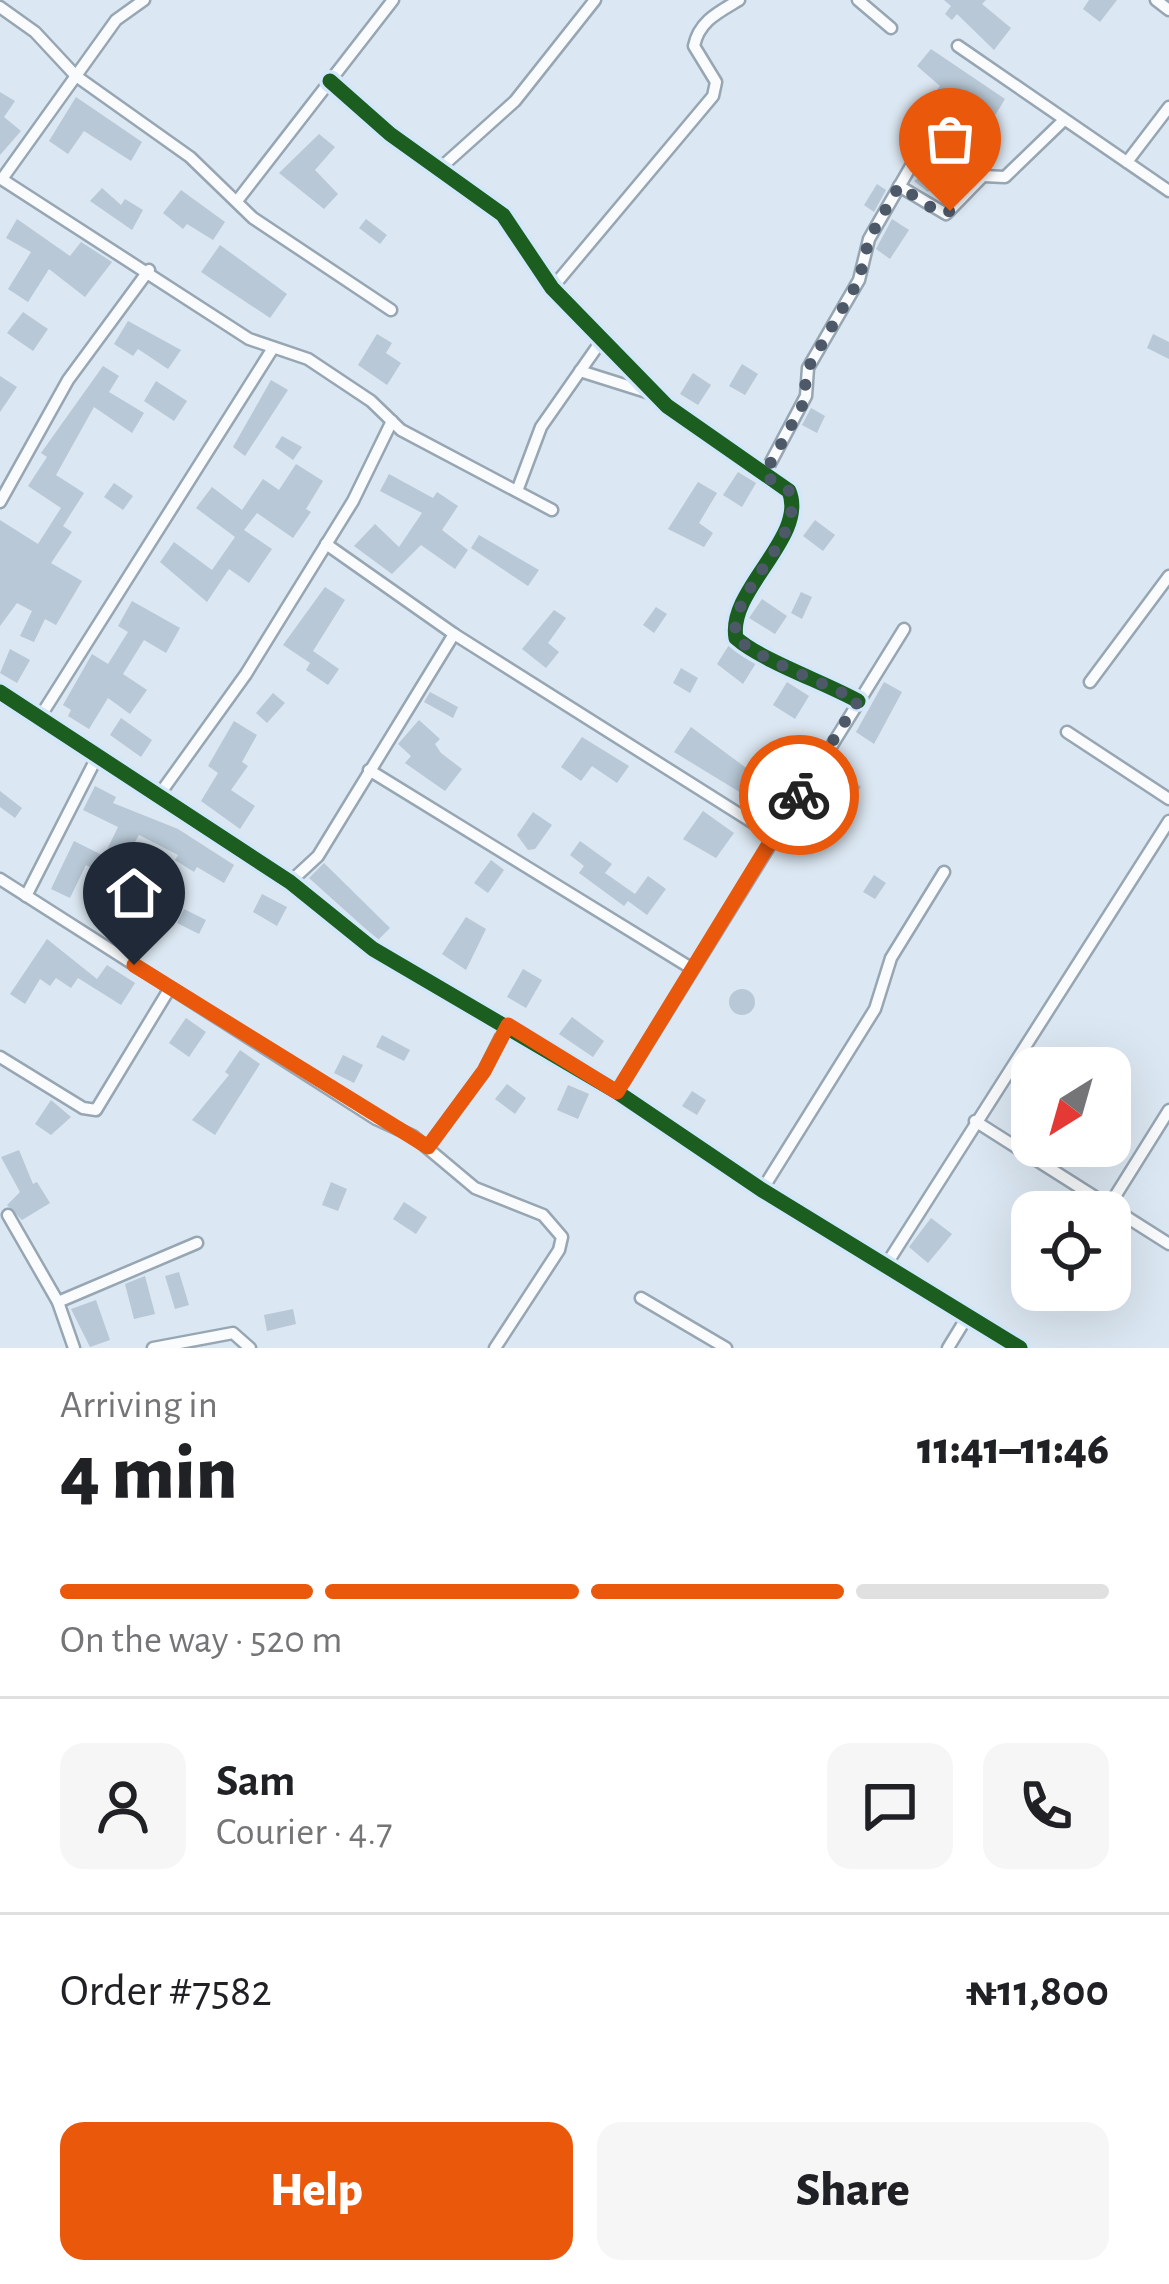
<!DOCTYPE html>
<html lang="en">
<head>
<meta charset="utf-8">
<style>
	body { margin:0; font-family:"Alegreya Sans",sans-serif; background:#f6f6f6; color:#202124; height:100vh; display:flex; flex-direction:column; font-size:45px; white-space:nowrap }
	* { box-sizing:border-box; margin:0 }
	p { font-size:39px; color:#757577 }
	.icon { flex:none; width:66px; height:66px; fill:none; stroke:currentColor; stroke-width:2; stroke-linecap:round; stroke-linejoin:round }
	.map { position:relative; height:1348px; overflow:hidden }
	.side { display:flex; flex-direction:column; background:#fff; flex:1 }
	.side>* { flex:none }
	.needle { width:78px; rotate:217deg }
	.controls { position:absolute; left:1011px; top:1047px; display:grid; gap:24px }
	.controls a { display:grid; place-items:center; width:120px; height:120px; border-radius:24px; background:#fff; box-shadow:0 12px 48px #0002; font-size:60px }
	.pin { position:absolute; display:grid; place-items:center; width:102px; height:102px; color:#fff; margin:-123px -51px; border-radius:50% 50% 50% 0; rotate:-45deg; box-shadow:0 0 12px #0007 }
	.pin .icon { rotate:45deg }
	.courier { position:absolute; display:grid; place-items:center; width:120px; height:120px; margin:-60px; border:9px solid #ea580c; border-radius:50%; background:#fff; color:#222; box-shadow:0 3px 15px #0007 }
	.head em { font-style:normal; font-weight:800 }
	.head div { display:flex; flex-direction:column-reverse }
	.head { display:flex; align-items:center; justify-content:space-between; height:204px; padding:0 60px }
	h1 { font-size:78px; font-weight:800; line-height:90px }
	.bar { display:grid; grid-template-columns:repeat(4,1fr); gap:18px 12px; align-content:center; height:144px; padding:0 60px }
	.bar i { height:15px; border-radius:9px; background:#e0e0e0 }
	.bar .selected { background:#ea580c }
	.bar p { grid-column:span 4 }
	.line { display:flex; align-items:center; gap:30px; padding:0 60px; border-top:3px solid #e0e0e0 }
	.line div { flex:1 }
	.round { display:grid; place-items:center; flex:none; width:126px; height:126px; border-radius:24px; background:#f6f6f6 }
	.primary-button { display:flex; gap:24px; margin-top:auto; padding:24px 60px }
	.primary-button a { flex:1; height:138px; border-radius:24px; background:#ea580c; color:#fff; font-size:48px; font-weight:800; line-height:138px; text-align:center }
	.primary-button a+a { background:#f6f6f6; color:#202124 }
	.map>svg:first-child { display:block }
	.building { fill:#b8c8d6 }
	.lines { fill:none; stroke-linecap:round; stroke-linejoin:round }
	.minor-casing { stroke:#97a6b3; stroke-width:15 }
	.minor { stroke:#fafbfd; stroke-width:10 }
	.cycleway-casing { stroke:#d2e7fb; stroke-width:22 }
	.cycleway { stroke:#1b5e20; stroke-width:15 }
	.done { stroke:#4d5968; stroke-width:12; stroke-dasharray:0 21.6 }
	.route { stroke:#ea580c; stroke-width:15 }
</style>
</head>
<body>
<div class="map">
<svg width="1169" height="1348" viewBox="0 0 1169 1348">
	<rect width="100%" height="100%" fill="#dbe7f2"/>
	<g class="building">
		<polygon points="944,0 986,0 982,4 1011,28 994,50 957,14 952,20 945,14 951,6"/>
		<polygon points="1089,0 1117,0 1100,22 1083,9"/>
		<polygon points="931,49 1005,99 994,117 962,97 956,106 936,91 940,86 917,66"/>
		<polygon points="0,92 15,101 4,117 21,131 0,155"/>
		<polygon points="76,97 142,142 131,161 84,131 68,154 49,141"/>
		<polygon points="319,134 335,147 315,170 338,194 324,209 279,173"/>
		<polygon points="932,169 942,179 928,192 914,181"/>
		<polygon points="877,184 886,190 874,212 864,205"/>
		<polygon points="102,188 121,205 125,199 143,210 132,230 90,201"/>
		<polygon points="181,190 225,222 213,240 187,224 183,229 163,213"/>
		<polygon points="17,219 70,256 81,242 112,262 85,297 49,269 28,302 8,289 31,252 6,238"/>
		<polygon points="366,219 387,235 380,244 359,228"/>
		<polygon points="892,219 909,230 890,259 876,249"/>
		<polygon points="220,245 287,294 270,318 201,272"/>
		<polygon points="23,312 48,329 33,351 7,333"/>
		<polygon points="128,321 181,350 168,369 138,349 133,356 114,344"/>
		<polygon points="377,334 392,343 386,353 401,363 387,385 358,365"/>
		<polygon points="1153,334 1169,342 1169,359 1147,348"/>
		<polygon points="742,364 758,374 745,395 729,386"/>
		<polygon points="103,366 119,376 109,392 144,413 132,433 94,407 56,475 84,493 63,526 72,532 51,563 82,581 56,625 45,619 34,642 20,636 32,611 17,603 0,626 0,520 38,544 61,508 28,486 47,457 41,453"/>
		<polygon points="693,373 711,385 698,405 680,394"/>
		<polygon points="0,376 17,387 0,412"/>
		<polygon points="271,380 288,390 245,456 233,447"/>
		<polygon points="156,381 187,401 174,421 144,401"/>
		<polygon points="811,408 825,416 817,433 802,425"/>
		<polygon points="282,436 302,447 293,460 275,447"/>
		<polygon points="296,464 323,481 306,509 311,512 293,538 257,513 244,530 272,549 249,583 229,569 207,602 160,562 174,542 212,570 235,537 196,508 212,487 242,510 263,479 279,490"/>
		<polygon points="738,472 756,483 742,507 723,495"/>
		<polygon points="389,474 433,498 437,492 458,506 442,530 468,550 455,569 421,545 392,574 354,546 375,524 399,547 422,513 380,491"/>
		<polygon points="698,482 717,493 699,523 713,533 704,547 668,529"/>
		<polygon points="114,483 133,496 123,510 104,497"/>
		<polygon points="815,520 835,535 823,551 803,536"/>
		<polygon points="479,535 539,570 528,586 471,548"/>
		<polygon points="325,587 345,600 313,651 339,669 328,685 306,670 310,663 283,645"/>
		<polygon points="801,592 812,597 802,619 791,613"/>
		<polygon points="762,599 787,616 775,634 749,618"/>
		<polygon points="132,601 180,628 166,653 144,640 123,674 147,690 130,714 108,698 89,729 68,716 71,710 63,705 92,654 108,664 128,632 118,626"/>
		<polygon points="656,607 667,614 654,633 643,625"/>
		<polygon points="554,610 566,618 548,643 559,652 546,668 522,649"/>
		<polygon points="729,645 756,663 743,684 717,664"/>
		<polygon points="10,649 30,660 17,683 0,673"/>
		<polygon points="681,668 698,678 690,693 673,683"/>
		<polygon points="787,682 809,696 795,719 773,705"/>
		<polygon points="884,682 902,692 874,744 856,732"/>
		<polygon points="430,692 458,707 453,718 424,702"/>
		<polygon points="273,693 285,703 267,723 256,713"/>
		<polygon points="121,718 152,740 141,757 110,735"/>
		<polygon points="419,720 440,739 435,744 441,753 462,769 445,791 405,763 411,756 398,744"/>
		<polygon points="234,721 257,735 242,762 248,766 231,790 255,806 240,829 201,801 218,773 208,766"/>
		<polygon points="691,727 757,776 746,796 674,752"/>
		<polygon points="582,737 629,766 617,783 592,766 581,781 561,767"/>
		<polygon points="840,771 861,787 825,833 804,816"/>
		<polygon points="95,786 116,797 113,803 178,829 234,865 224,883 197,867 194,872 175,860 178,855 139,835 113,881 86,865 70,898 51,889 74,841 104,856 118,827 83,810"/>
		<polygon points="0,791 22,808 15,818 0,807"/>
		<polygon points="703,811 734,833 716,858 683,839"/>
		<polygon points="533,812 552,825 535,849 528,850 517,835"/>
		<polygon points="580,841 612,864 605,873 635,894 648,876 666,889 647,915 628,901 624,906 579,873 584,866 570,855"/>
		<polygon points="491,860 504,870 488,893 474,883"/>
		<polygon points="324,863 390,928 378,940 309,878"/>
		<polygon points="874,875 886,883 875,899 863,892"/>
		<polygon points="262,894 287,907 277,926 253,912"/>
		<polygon points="184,909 206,920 199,934 177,923"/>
		<polygon points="466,917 486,929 466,970 442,954"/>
		<polygon points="47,939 97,979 107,965 135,983 121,1005 78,978 71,988 56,978 50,986 40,979 25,1004 10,994"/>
		<polygon points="523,969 542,980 526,1008 507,997"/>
		<circle cx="742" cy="1002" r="13"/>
		<polygon points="572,1017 604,1041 593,1057 559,1034"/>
		<polygon points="186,1018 206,1032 189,1057 169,1043"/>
		<polygon points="382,1035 410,1050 404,1061 376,1047"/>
		<polygon points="240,1050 260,1064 215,1135 192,1120 229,1075 225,1072"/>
		<polygon points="343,1055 363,1065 354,1083 334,1073"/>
		<polygon points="507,1084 526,1098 515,1114 495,1099"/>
		<polygon points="568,1085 589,1094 578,1119 557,1110"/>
		<polygon points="692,1091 706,1100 697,1115 682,1106"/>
		<polygon points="51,1100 71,1117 51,1135 35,1124"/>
		<polygon points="19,1150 33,1184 37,1182 50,1203 22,1220 7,1205 20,1192 1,1157"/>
		<polygon points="331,1182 347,1189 338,1211 322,1205"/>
		<polygon points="404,1202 427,1217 416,1234 393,1219"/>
		<polygon points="931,1218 952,1234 928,1263 909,1247"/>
		<polygon points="179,1272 189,1305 175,1309 165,1276"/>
		<polygon points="145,1276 155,1314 134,1319 125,1284"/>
		<polygon points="96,1300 110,1340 90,1347 71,1309"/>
		<polygon points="293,1309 296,1324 267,1331 264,1315"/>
	</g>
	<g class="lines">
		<g class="minor-casing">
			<g id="minor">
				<polyline points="858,0 891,28"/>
				<polyline points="1156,0 1169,10"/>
				<polyline points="0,7 35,32 76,76 190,157 253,218 391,310"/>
				<polyline points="958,46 1169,191"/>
				<path d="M330,81L390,134L503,215L552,288L667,406L789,491C808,537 727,590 736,638C762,661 824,682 858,701"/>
				<polyline points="1127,162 1169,107"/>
				<polyline points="437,171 515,101 595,0"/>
				<polyline points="0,178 249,339 308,359 371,401 401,430 552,510"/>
				<polyline points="2,179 116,20 144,0"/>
				<polyline points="899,186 946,214 983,176"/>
				<polyline points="237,201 393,0"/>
				<path d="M552,288L713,96L716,82L694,46C699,21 719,12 739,0"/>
				<polyline points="580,371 653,394"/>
				<polyline points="764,475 806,396 808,368 859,280 869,239 911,166 937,157 983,176 1005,177 1064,120"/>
				<polyline points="517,491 541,427 604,337"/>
				<polyline points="0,502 68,380 149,270"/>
				<polyline points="326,544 454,634 774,836"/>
				<polyline points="1090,682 1169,576"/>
				<polyline points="0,692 290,882 373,949 617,1092 762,1190 1020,1348"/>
				<polyline points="40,717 273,348"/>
				<polyline points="1067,732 1169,799"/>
				<polyline points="369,770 691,968"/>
				<polyline points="159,795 246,674 353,501 392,421"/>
				<polyline points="0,879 376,1119 413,1136 475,1188 543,1215 562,1237 559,1250 495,1348"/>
				<polyline points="290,882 318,856 454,634"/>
				<polyline points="26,896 98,755"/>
				<polyline points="0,1057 83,1108 96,1110 170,988"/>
				<polyline points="617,1092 904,629"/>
				<polyline points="975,1121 1169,1244"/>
				<polyline points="428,1147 484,1071 507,1025"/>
				<polyline points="762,1190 875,1009 891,958 944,872"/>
				<polyline points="1109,1206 1169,1110"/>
				<polyline points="8,1215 58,1302 74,1348"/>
				<polyline points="886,1265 1169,821"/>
				<polyline points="641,1298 726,1348"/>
				<polyline points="58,1302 197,1243"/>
				<polyline points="153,1348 233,1333 250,1348"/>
				<polyline points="948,1348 967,1317"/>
			</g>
		</g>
		<use href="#minor" class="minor"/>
		<g class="cycleway-casing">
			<g id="cycleway">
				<path d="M330,81L390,134L503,215L552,288L667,406L789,491C808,537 727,590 736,638C762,661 824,682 858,701"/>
				<polyline points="0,692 290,882 373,949 617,1092 762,1190 1020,1348"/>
			</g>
		</g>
		<use href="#cycleway" class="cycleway"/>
	</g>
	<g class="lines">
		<path class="done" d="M799,795L858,701C824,682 762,661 736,638C727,589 807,539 789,491L764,475L802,406L808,368L859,280L869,239L899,186L941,214L950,211"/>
		<polyline class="route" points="134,965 428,1147 484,1071 508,1025 617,1092 799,795"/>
	</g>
</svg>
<div class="controls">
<a><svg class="needle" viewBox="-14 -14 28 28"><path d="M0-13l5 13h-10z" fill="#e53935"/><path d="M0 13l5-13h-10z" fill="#757577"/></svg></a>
<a><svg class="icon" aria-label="locate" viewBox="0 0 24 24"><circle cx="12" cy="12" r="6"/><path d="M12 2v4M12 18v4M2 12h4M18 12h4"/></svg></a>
</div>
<div class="pin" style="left:950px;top:211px;background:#ea580c"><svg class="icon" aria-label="bag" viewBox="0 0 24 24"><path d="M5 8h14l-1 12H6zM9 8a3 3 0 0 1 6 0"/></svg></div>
<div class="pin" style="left:134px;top:965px;background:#1f2937"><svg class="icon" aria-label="home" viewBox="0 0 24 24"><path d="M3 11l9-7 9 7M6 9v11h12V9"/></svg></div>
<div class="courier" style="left:799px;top:795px"><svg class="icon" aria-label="bike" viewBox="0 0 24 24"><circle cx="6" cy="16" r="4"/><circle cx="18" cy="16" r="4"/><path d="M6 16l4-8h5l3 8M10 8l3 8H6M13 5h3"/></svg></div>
</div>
<section class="side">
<div class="head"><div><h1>4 min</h1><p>Arriving in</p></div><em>11:41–11:46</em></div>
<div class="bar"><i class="selected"></i><i class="selected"></i><i class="selected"></i><i></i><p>On the way · 520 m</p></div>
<div class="line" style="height:216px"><a class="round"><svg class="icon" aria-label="person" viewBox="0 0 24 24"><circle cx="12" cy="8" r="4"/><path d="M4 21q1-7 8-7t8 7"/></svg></a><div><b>Sam</b><p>Courier · 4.7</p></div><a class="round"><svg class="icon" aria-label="chat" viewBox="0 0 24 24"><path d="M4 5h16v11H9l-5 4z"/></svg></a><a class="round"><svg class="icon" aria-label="phone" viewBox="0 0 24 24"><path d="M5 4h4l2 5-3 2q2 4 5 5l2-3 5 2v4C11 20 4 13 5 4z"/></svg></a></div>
<div class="line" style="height:156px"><div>Order #7582</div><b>₦11,800</b></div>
<div class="primary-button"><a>Help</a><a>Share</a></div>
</section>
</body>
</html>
